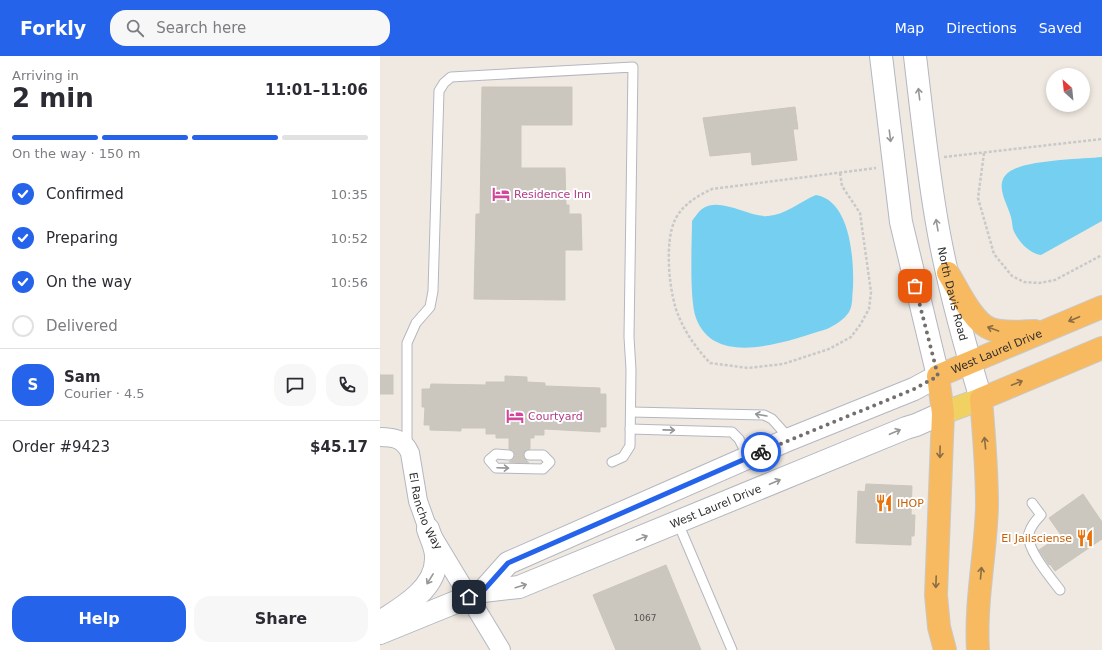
<!DOCTYPE html>
<html lang="en">
<head>
<meta charset="utf-8">
<style>
	body { margin:0; font-family:"DejaVu Sans",sans-serif; background:#f7f7f7; color:#2b2b33; height:100vh; display:flex; flex-direction:column; font-size:15px; white-space:nowrap }
	* { box-sizing:border-box; margin:0 }
	p { font-size:13px; color:#7c7c81 }
	.icon { flex:none; width:22px; height:22px; fill:none; stroke:currentColor; stroke-width:2; stroke-linecap:round; stroke-linejoin:round }
	.map { position:relative; flex:1; overflow:hidden }
	.details { display:flex; flex-direction:column; background:#fff; width:380px }
	.details>* { flex:none }
	.needle { width:26px; rotate:333deg }
	.tools { position:absolute; left:666px; top:12px; display:grid; gap:8px }
	.tools a { display:grid; place-items:center; width:44px; height:44px; border-radius:50%; background:#fff; box-shadow:0 2px 6px #0003; font-size:20px }
	.pin { position:absolute; display:grid; place-items:center; width:34px; height:34px; color:#fff; margin:-17px; border-radius:8px; box-shadow:0 2px 6px #0006 }
	.courier { position:absolute; display:grid; place-items:center; width:40px; height:40px; margin:-20px; border:3px solid #2563eb; border-radius:50%; background:#fff; color:#222; box-shadow:0 1px 5px #0007 }
	.summary em { font-style:normal; font-weight:700 }
	.summary div { display:flex; flex-direction:column-reverse }
	.summary { display:flex; align-items:center; justify-content:space-between; height:68px; padding:0 12px }
	h1 { font-size:26px; font-weight:700; line-height:30px }
	.bar { display:grid; grid-template-columns:repeat(4,1fr); gap:6px 4px; align-content:center; height:48px; padding:0 12px }
	.bar i { height:5px; border-radius:3px; background:#e1e1e2 }
	.bar .current { background:#2563eb }
	.bar p { grid-column:span 4 }
	.line { display:flex; align-items:center; gap:10px; padding:0 12px; border-top:1px solid #e1e1e2 }
	.line div { flex:1 }
	.round { display:grid; place-items:center; flex:none; width:42px; height:42px; border-radius:16px; background:#f7f7f7 }
	ol { padding:0 12px; list-style:none }
	li { display:flex; align-items:center; gap:12px; height:44px }
	li p { margin-inline-start:auto }
	li .icon { padding:4px; border-radius:50%; background:#2563eb; color:#fff; stroke-width:4 }
	li:last-child { color:#7c7c81 }
	li i { width:22px; height:22px; border:2px solid #e1e1e2; border-radius:50% }
	.cta { display:flex; gap:8px; margin-top:auto; padding:8px 12px }
	.cta a { flex:1; height:46px; border-radius:16px; background:#2563eb; color:#fff; font-size:16px; font-weight:700; line-height:46px; text-align:center }
	.cta a+a { background:#f7f7f7; color:#2b2b33 }
	header { display:flex; align-items:center; gap:24px; box-sizing:border-box; height:56px; padding:0 20px; background:#2563eb; color:#fff }
	header strong { font-size:19px }
	nav { display:flex; gap:22px; margin-inline-start:auto; font-size:14px }
	.search { width:280px; height:36px; background:#f7f7f7; display:flex; align-items:center; gap:10px; box-sizing:border-box; padding:0 14px; border-radius:16px; color:#7c7c81; font-size:15px }
	main { display:flex; flex:1; min-height:0 }
	.map>svg:first-child { display:block }
	.water { fill:#75cff0 }
	.building { fill:#cbc7bf; stroke:#cbc5ba }
	.lines { fill:none; stroke-linecap:round; stroke-linejoin:round }
	.service-casing { stroke:#b4b7c1; stroke-width:11 }
	.minor-casing { stroke:#b4b7c1; stroke-width:20 }
	.tertiary-casing { stroke:#b4b7c1; stroke-width:24 }
	.secondary-casing { stroke:#b4b7c1; stroke-width:24 }
	.primary-casing { stroke:#c9c9c9; stroke-width:24 }
	.trunk-casing { stroke:#c9c9c9; stroke-width:24 }
	.path { stroke:#c9c9c9; stroke-width:2.5; stroke-dasharray:3 2; stroke-linecap:butt }
	.service { stroke:#fff; stroke-width:9 }
	.minor { stroke:#fff; stroke-width:18 }
	.tertiary { stroke:#fff; stroke-width:22 }
	.secondary { stroke:#fff; stroke-width:22 }
	.primary { stroke:#f2d163; stroke-width:22 }
	.trunk { stroke:#f8ba60; stroke-width:22 }
	.oneway { stroke:#969696 }
	.oneway2 { stroke:#896d44 }
	.done { stroke:#726f6d; stroke-width:4; stroke-dasharray:0 7.2 }
	.route { stroke:#2563eb; stroke-width:5 }
	.labels { text-anchor:middle; dominant-baseline:central; stroke-width:4; stroke-linejoin:round; paint-order:stroke }
	.number-label { font-size:9px; fill:#555452 }
	.hotel-label { font-size:11px; fill:#b23c85; stroke:#fff; text-anchor:start }
	.street-label { font-size:11px; fill:#2e2e2e; stroke:#fff }
	.food-label { font-size:11px; fill:#c56008; stroke:#fff; text-anchor:start }
</style>
</head>
<body>
<header>
<strong>Forkly</strong>
<div class="search"><svg class="icon" aria-label="search" viewBox="0 0 24 24"><circle cx="10" cy="10" r="6"/><path d="M15 15l6 6"/></svg>Search here</div>
<nav><a>Map</a><a>Directions</a><a>Saved</a></nav>
</header>
<main>
<section class="details">
<div class="summary"><div><h1>2 min</h1><p>Arriving in</p></div><em>11:01–11:06</em></div>
<div class="bar"><i class="current"></i><i class="current"></i><i class="current"></i><i></i><p>On the way · 150 m</p></div>
<ol>
<li><svg class="icon" aria-label="check" viewBox="0 0 24 24"><path d="M5 12l5 5 9-10"/></svg>Confirmed<p>10:35</p></li>
<li><svg class="icon" aria-label="check" viewBox="0 0 24 24"><path d="M5 12l5 5 9-10"/></svg>Preparing<p>10:52</p></li>
<li><svg class="icon" aria-label="check" viewBox="0 0 24 24"><path d="M5 12l5 5 9-10"/></svg>On the way<p>10:56</p></li>
<li><i></i>Delivered</li>
</ol>
<div class="line" style="height:72px"><b class="round" style="background:#2563eb;color:#fff">S</b><div><b>Sam</b><p>Courier · 4.5</p></div><a class="round"><svg class="icon" aria-label="chat" viewBox="0 0 24 24"><path d="M4 5h16v11H9l-5 4z"/></svg></a><a class="round"><svg class="icon" aria-label="phone" viewBox="0 0 24 24"><path d="M5 4h4l2 5-3 2q2 4 5 5l2-3 5 2v4C11 20 4 13 5 4z"/></svg></a></div>
<div class="line" style="height:52px"><div>Order #9423</div><b>$45.17</b></div>
<div class="cta"><a>Help</a><a>Share</a></div>
</section>
<div class="map">
<svg width="722" height="594" viewBox="0 0 722 594">
	<rect width="100%" height="100%" fill="#efe9e1"/>
	<g class="water">
		<path d="M722,101V165L661,199C649,198 637,184 633,173C632,168 632,163 630,158C626,145 614,127 629,116C644,104 701,103 722,101Z"/>
		<path d="M436,139C471,145 474,204 473,232C472,239 473,250 469,256C464,264 455,269 447,273C410,284 335,314 316,262C309,242 312,188 312,165C315,161 318,156 322,153C340,140 369,162 388,160C405,159 421,145 436,139Z"/>
	</g>
	<g class="building">
		<polygon points="102,31 192,31 192,69 141,69 141,112 185,112 186,149 189,149 189,158 201,158 202,194 185,194 185,244 94,243 96,158 100,158"/>
		<polygon points="415,51 418,73 413,73 417,104 372,109 371,96 330,100 323,62"/>
		<rect x="0" y="319" width="13" height="19"/>
		<polygon points="125,320 147,321 147,326 165,327 165,330 220,332 220,338 226,338 226,371 220,371 220,376 164,373 164,379 154,379 154,382 150,382 150,393 144,396 144,402 149,407 129,406 134,403 135,399 133,394 129,393 129,382 116,382 116,378 106,378 106,372 81,372 81,375 50,374 50,369 44,369 45,351 42,351 42,333 50,333 51,328 106,329 106,326 125,326"/>
		<polygon points="486,428 532,430 531,459 535,459 534,480 531,480 531,489 476,487 478,435 485,436"/>
		<polygon points="703,438 722,466 722,483 675,515 670,508 669,509 659,494 681,479 669,462"/>
		<polygon points="286,509 321,594 236,594 213,539"/>
	</g>
	<g class="lines">
		<g class="service-casing">
			<g id="service">
				<polyline points="251,356 384,359 392,363 410,383"/>
				<polyline points="250,373 352,376 359,383 368,401"/>
				<polyline points="27,390 27,287 36,267 50,251 53,235 59,35 64,27 71,21 253,11 249,281 251,314 250,390 243,401 232,406"/>
				<polyline points="129,399 116,398 109,404 116,412 163,413 170,406 163,399 149,399"/>
				<path d="M652,447L661,459C656,464 651,470 649,477C645,492 671,522 680,534"/>
				<polyline points="298,467 352,594"/>
			</g>
		</g>
		<g class="minor-casing">
			<g id="minor">
				<path id="s1" d="M0,381C14,381 24,383 30,397L38,445L48,473L121,594"/>
			</g>
		</g>
		<g class="tertiary-casing">
			<g id="tertiary">
				<polyline points="103,535 128,507 410,383 534,333 558,320"/>
				<path d="M0,566C22,552 56,533 56,503C57,493 51,483 48,473"/>
				<path id="s2" d="M0,577L103,535L139,531L526,372L536,369L563,357"/>
			</g>
		</g>
		<g class="secondary-casing">
			<g id="secondary">
				<polyline points="501,0 521,166 558,320"/>
				<path id="s3" d="M535,0C542,59 548,119 559,178C569,232 585,290 601,343"/>
			</g>
		</g>
		<g class="primary-casing">
			<polyline id="primary" points="563,357 601,343"/>
		</g>
		<g class="trunk-casing">
			<g id="trunk">
				<path d="M568,217C578,233 593,267 611,273C625,278 641,275 655,275"/>
				<path id="s4" d="M565,594L559,571L556,539L563,357L558,320L722,251"/>
				<path d="M598,594C595,545 606,497 607,449C607,413 604,378 601,343L722,292"/>
			</g>
		</g>
		<g class="path">
			<polyline points="604,97 598,142 614,198 632,220 644,226 659,227 675,224 722,199"/>
			<polyline points="564,101 722,83"/>
			<path d="M460,117L462,130L480,157L491,236L489,253L480,269L471,281L449,293L403,308L368,312L330,307C317,293 306,278 299,261C289,239 284,186 295,164C302,149 317,140 332,133L496,112"/>
		</g>
		<use href="#service" class="service"/>
		<use href="#minor" class="minor"/>
		<use href="#tertiary" class="tertiary"/>
		<use href="#secondary" class="secondary"/>
		<use href="#primary" class="primary"/>
		<use href="#trunk" class="trunk"/>
	</g>
	<defs><path id="oneway-shaft" d="M-6 0H5M1.5-3L5.5 0L1.5 3" fill="none" stroke-width="1.6" stroke-linecap="round" stroke-linejoin="round"/></defs>
	<g class="oneway">
		<use href="#oneway-shaft" transform="translate(539 38) rotate(-97)"/>
		<use href="#oneway-shaft" transform="translate(510 80) rotate(83)"/>
		<use href="#oneway-shaft" transform="translate(557 169) rotate(-100)"/>
		<use href="#oneway-shaft" transform="translate(381 359) rotate(-170)"/>
		<use href="#oneway-shaft" transform="translate(289 374) rotate(1)"/>
		<use href="#oneway-shaft" transform="translate(515 376) rotate(-23)"/>
		<use href="#oneway-shaft" transform="translate(123 412) rotate(2)"/>
		<use href="#oneway-shaft" transform="translate(395 426) rotate(-23)"/>
		<use href="#oneway-shaft" transform="translate(262 482) rotate(-22)"/>
		<use href="#oneway-shaft" transform="translate(50 523) rotate(122)"/>
		<use href="#oneway-shaft" transform="translate(141 530) rotate(-17)"/>
	</g>
	<g class="oneway2">
		<use href="#oneway-shaft" transform="translate(694 263) rotate(157)"/>
		<use href="#oneway-shaft" transform="translate(613 273) rotate(-160)"/>
		<use href="#oneway-shaft" transform="translate(637 327) rotate(-22)"/>
		<use href="#oneway-shaft" transform="translate(605 387) rotate(-96)"/>
		<use href="#oneway-shaft" transform="translate(560 396) rotate(91)"/>
		<use href="#oneway-shaft" transform="translate(601 517) rotate(-85)"/>
		<use href="#oneway-shaft" transform="translate(556 526) rotate(92)"/>
	</g>
	<g class="lines">
		<polyline class="done" points="381,396 534,333 558,320 535,230"/>
		<polyline class="route" points="89,541 103,535 128,507 381,396"/>
	</g>
	<defs>
		<g id="hotel-bare" transform="scale(1.38)"><path d="M-6-4.5h1.5V1H6V5H4.5V3h-9V5H-6ZM-4 0a1.8 1.8 0 1 1 3.6 0ZM.5 0V-2.5h3Q6-2.5 6 0Z" fill="#d1479c" stroke="#fff" stroke-width="2.5" paint-order="stroke"/></g>
		<g id="restaurant-bare" transform="scale(1.38)"><path d="M-5-6h1v4h1v-4h1v4h1v-4h1v5L-1.5 .5V6h-2V.5L-5-1ZM5-6V6H3V1.5H1.5Q1.5-4 5-6Z" fill="#e8710a" stroke="#fff" stroke-width="2.5" paint-order="stroke"/></g>
	</defs>
	<g fill-rule="evenodd">
		<use href="#hotel-bare" x="121" y="138"/>
		<use href="#hotel-bare" x="135" y="360"/>
		<use href="#restaurant-bare" x="504" y="447"/>
		<use href="#restaurant-bare" x="705" y="482"/>
	</g>
	<g class="labels">
		<g class="number-label">
			<text x="265" y="562">1067</text>
		</g>
		<g class="hotel-label">
			<text x="134" y="138">Residence Inn</text>
			<text x="148" y="360">Courtyard</text>
		</g>
		<g class="street-label">
			<text stroke="none"><textPath href="#s3" startOffset="241">North Davis Road</textPath></text>
			<text stroke="none"><textPath href="#s4" startOffset="339">West Laurel Drive</textPath></text>
			<text stroke="none"><textPath href="#s2" startOffset="360">West Laurel Drive</textPath></text>
			<text stroke="none"><textPath href="#s1" startOffset="97">El Rancho Way</textPath></text>
		</g>
		<g class="food-label">
			<text x="517" y="447">IHOP</text>
			<text x="692" y="482" text-anchor="end">El Jailsciense</text>
		</g>
	</g>
</svg>
<div class="tools">
<a><svg class="needle" viewBox="-14 -14 28 28"><path d="M0-13l5 13h-10z" fill="#e53935"/><path d="M0 13l5-13h-10z" fill="#7c7c81"/></svg></a>
</div>
<div class="pin" style="left:535px;top:230px;background:#ea580c"><svg class="icon" aria-label="bag" viewBox="0 0 24 24"><path d="M5 8h14l-1 12H6zM9 8a3 3 0 0 1 6 0"/></svg></div>
<div class="pin" style="left:89px;top:541px;background:#1f2937"><svg class="icon" aria-label="home" viewBox="0 0 24 24"><path d="M3 11l9-7 9 7M6 9v11h12V9"/></svg></div>
<div class="courier" style="left:381px;top:396px"><svg class="icon" aria-label="bike" viewBox="0 0 24 24"><circle cx="6" cy="16" r="4"/><circle cx="18" cy="16" r="4"/><path d="M6 16l4-8h5l3 8M10 8l3 8H6M13 5h3"/></svg></div>
</div>
</main>
</body>
</html>
